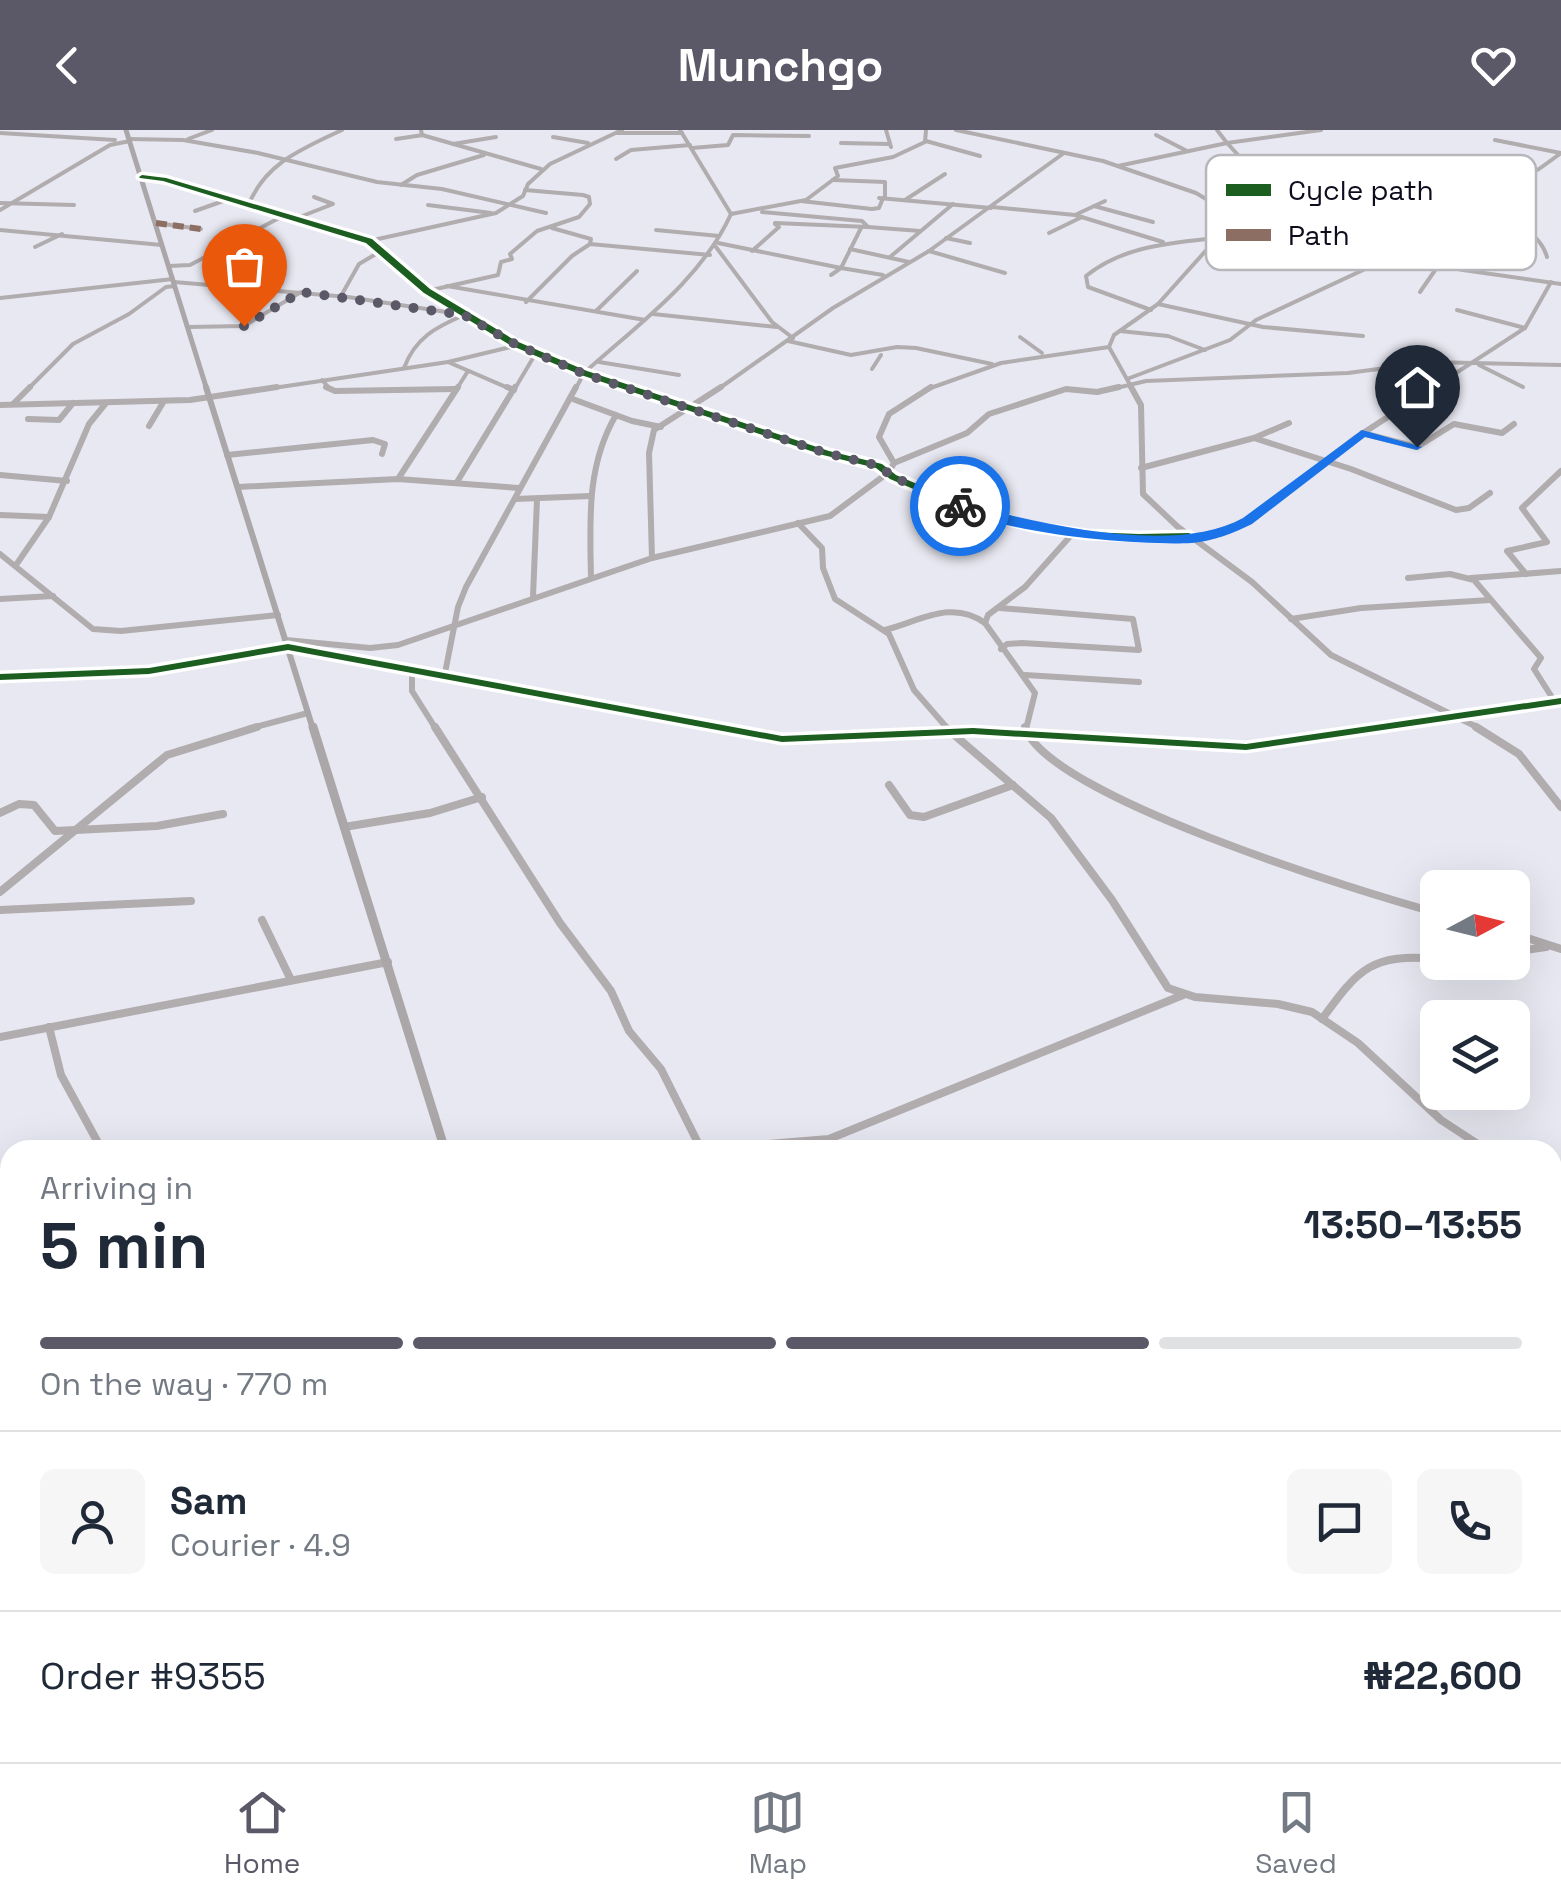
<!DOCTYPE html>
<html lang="en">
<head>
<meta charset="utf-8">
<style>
	body { margin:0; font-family:"Space Grotesk",sans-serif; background:#f6f6f7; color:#1f2937; height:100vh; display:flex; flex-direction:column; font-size:38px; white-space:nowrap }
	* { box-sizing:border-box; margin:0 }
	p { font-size:32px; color:#747a83 }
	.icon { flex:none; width:55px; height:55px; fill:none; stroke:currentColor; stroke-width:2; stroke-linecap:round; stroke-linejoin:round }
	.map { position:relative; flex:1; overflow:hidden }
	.sheet { position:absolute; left:0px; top:1010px; width:1562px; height:622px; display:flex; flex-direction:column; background:#fff; border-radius:30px 30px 0 0; box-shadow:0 10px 40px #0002 }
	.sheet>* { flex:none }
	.needle { width:65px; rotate:83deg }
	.tools { position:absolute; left:1420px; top:740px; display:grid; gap:20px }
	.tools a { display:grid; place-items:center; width:110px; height:110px; border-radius:15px; background:#fff; box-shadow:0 10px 40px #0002; font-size:50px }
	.pin { position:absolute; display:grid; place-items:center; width:85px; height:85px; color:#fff; margin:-102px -42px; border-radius:50% 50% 50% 0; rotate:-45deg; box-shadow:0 0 10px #0007 }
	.pin .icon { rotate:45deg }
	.courier { position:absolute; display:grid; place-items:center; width:100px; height:100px; margin:-50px; border:8px solid #1a73e8; border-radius:50%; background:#fff; color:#222; box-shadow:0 2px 12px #0007 }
	.overview em { font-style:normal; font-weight:700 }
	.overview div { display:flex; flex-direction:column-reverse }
	.overview { display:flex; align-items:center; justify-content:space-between; height:170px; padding:0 40px }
	h1 { font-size:65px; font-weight:700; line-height:75px }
	.bar { display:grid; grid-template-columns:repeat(4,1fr); gap:15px 10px; align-content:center; height:120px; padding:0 40px }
	.bar i { height:12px; border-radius:8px; background:#e0e1e3 }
	.bar .active { background:#5b5968 }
	.bar p { grid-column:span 4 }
	.line { display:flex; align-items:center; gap:25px; padding:0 40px; border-top:2px solid #e0e1e3 }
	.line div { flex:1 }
	.round { display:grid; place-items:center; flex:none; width:105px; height:105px; border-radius:15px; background:#f6f6f7 }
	header { display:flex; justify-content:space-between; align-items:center; height:130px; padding:0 40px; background:#5b5968; color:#fff; font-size:45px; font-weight:700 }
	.tab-bar { display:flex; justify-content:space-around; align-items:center; height:140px; border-top:2px solid #e0e1e3; background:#fff; font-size:28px; color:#747a83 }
	.tab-bar a { display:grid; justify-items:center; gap:5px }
	.tab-bar .active { color:#5b5968 }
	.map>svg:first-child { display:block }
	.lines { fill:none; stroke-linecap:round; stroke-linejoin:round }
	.minor-far3 { stroke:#b1acae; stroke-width:4 }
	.minor-far2 { stroke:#b1acae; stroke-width:6 }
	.minor-far1 { stroke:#b1acae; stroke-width:8 }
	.minor { stroke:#b1acae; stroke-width:10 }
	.major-far3 { stroke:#aba6a7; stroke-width:5 }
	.major-far2 { stroke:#aba6a7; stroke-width:6 }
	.major-far1 { stroke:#aba6a7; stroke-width:9 }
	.major { stroke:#aba6a7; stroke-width:11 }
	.quiet { stroke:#8d6e63; stroke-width:6; stroke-dasharray:11 6; stroke-linecap:butt }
	.cycleway-casing { stroke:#fff; stroke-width:7 }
	.cycleway { fill:#1b5e20; fill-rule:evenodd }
	.route { fill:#1a73e8 }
	.done { stroke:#5b5968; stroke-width:10; stroke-dasharray:0 18 }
	.key { fill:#fff; stroke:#b7b6bb; stroke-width:2.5 }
	.key-label { font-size:28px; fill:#0f0c1d }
</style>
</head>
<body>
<header><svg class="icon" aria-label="back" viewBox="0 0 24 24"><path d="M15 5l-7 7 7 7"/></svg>Munchgo<svg class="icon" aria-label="heart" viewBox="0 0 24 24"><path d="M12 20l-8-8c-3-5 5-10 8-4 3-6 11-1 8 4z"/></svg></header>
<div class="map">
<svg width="1561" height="1632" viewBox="0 0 1561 1632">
	<rect width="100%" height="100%" fill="#e8e8f2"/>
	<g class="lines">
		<g class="minor-far3">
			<polyline points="421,0 422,5 541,39"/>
			<polyline points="886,0 891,17"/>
			<polyline points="956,0 1103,31 1196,63 1236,87 1293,104 1463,140 1561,154"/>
			<polyline points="0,3 115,10"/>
			<polyline points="617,3 682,3"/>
			<polyline points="1156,5 1187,21"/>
			<polyline points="553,7 588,13"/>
			<polyline points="129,9 183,10 258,23 377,52 442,59 546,83"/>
			<polyline points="188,9 212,0"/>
			<polyline points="396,9 423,5"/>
			<polyline points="1495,10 1561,23"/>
			<polyline points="926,11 980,26"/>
			<polyline points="841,13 890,14"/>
			<polyline points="1227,13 1321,0"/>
			<polyline points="1227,13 1277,67"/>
			<polyline points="453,14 496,7"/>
			<polyline points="692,18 728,15 733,5 809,6"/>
			<polyline points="616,29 631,20 690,15"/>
			<polyline points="1437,29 1431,32 1440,46 1459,58"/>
			<polyline points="1118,36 1227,13 1217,0"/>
			<polyline points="142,47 164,49 369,111 427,161 513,213 634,260"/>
			<polyline points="833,50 885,52 885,68"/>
			<polyline points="401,55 417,45 484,25"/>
			<polyline points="879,68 991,78"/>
			<polyline points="905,70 945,44"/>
			<polyline points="801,71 872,79 879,78 883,68"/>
			<polyline points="0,73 74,75"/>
			<polyline points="428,75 491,83"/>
			<path d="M248,76C265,33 302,19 342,0"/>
			<polyline points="1094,76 1153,92"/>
			<path d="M1467,76C1494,81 1539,97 1547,127"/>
			<polyline points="992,77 1075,85 1163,112"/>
			<polyline points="0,80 110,15 130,11"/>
			<polyline points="195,81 226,70"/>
			<polyline points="762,82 862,91 868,97 775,93"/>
			<path d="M1232,83C1316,53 1402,56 1490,61"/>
			<polyline points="731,84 806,70 838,46 835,38 893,27 925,12 926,0"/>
			<polyline points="1075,85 1105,71"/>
			<polyline points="292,90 333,74 314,67"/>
			<polyline points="156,93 201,99"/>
			<polyline points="868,97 920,101"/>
			<polyline points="552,98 591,109 590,114"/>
			<polyline points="0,100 162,115"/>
			<polyline points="656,100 719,106"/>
			<polyline points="1049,103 1082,87"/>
			<polyline points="946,108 970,113"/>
			<polyline points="369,111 496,83 523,66 528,54 550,34 622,0"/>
			<polyline points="718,113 841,138 861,98"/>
			<polyline points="1409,114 1491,128"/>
			<polyline points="35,117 62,104"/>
			<polyline points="716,117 772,192 793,208"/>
			<polyline points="850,119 909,132"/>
			<polyline points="752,121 779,97 775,94"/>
			<polyline points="929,121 1005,143"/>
			<polyline points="890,127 953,74"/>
			<polyline points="169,136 190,135 281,87"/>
			<polyline points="831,145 841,138 883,145"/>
			<polyline points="174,152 348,167 459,184"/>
			<polyline points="447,156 645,190"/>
			<polyline points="427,161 498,145 501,132 512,129 510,124 537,101 579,87 590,74 589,67 583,65 525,60"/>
			<polyline points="1420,162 1438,136"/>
			<polyline points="341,166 359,134 381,121"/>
			<polyline points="0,168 173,149"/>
			<polyline points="526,172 572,126 590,114 710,125"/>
			<polyline points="1158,174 1263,197 1363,206"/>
			<path d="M1151,180L1088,157L1086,146C1123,116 1170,113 1216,108"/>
			<polyline points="1457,180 1525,198"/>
			<polyline points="596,181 637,141"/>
			<polyline points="653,184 777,197"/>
			<polyline points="189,197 244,196 301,162"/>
			<polyline points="1120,201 1168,206 1205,220"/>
			<polyline points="1020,207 1042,223"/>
			<polyline points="788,211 851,225 897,217 916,218 992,234"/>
			<polyline points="448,232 513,260"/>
			<polyline points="599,232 679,245"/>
			<polyline points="1479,235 1523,257"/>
			<path d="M404,238C415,208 436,197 464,185"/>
			<polyline points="872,239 881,225"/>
			<polyline points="1127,249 1230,210 1256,190 1393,126 1448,85 1539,39 1561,23"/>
			<polyline points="322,250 331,260"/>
			<polyline points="27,260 73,214 129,184 166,157 175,156"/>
			<polyline points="260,260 448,232 519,215"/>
			<polyline points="417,260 455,259"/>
			<polyline points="456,260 468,241"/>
			<polyline points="514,260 536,223"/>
			<path d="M575,260L584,243C637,195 701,150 731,84L680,0"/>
			<polyline points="717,260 833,178 929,121 1064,23"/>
			<polyline points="925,260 1001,233 1109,217"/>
			<polyline points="1064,260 1073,260"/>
			<polyline points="1108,260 1146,251 1348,243 1431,232 1561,235"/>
			<polyline points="1133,260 1109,217 1114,205 1158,174 1236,87"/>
			<polyline points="1430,260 1525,198 1551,152"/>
		</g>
		<g class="minor-far2">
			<polyline points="326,257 335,261 455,259"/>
			<polyline points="507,257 514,260"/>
			<polyline points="627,257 826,323 879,336 893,347 951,373 1011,392 1087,405 1189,406"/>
			<polyline points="1131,257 1141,275 1143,364 1178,397 1252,452 1331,525 1481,599"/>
			<polyline points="570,268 632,291 661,297"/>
			<polyline points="13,274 30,257"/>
			<polyline points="0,275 190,270 277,257"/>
			<polyline points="28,289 59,290 73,273"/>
			<polyline points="149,296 164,271"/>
			<polyline points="1362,303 1417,317 1454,294 1502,303 1514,294"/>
			<polyline points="1254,308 1351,339 1456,380 1469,378 1490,363"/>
			<polyline points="227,325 373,310 385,314 382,324"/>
			<polyline points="894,333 967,303 989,284 1066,259 1097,262 1119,257"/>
			<polyline points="1141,338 1254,308 1289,293"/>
			<polyline points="0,345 67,351"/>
			<polyline points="398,349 458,257"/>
			<polyline points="457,352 515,257"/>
			<polyline points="238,357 398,349 519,358"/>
			<polyline points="515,369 591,366"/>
			<polyline points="0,385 49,387"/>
			<polyline points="798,393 822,418 823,438 835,469 889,504 914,560 948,599"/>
			<polyline points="1197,409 1247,391 1357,307 1434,257"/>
			<polyline points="0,424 93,499 121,501 278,485"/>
			<polyline points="652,428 649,323 654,300 721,257"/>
			<polyline points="16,435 49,387 89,294 106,273"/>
			<polyline points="1526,444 1507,421 1547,412 1522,378 1561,341"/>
			<path d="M591,448C590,391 586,336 616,285"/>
			<polyline points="1408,448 1450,444 1474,450 1541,528 1534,539 1555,572"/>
			<polyline points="1471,448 1561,441"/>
			<polyline points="533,467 537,369"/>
			<polyline points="0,469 53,466"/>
			<polyline points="1000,478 1133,489 1139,520 1022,513 1007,514 1001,519"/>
			<polyline points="1291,489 1361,478 1490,470"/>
			<path d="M885,500C920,491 952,469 985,493"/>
			<polyline points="286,510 370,518 398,515 652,428 830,386 889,342 894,333 879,307 889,284 931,257"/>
			<polyline points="412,537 412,561 436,599"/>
			<polyline points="445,543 458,477 466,457 576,257"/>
			<polyline points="1025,545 1139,552"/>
			<polyline points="0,547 149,541 288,517 730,599"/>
			<polyline points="248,599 308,583"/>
			<polyline points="1026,599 1035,563 985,493 988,485 1025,457 1074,402"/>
			<polyline points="1367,599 1561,571"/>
		</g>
		<g class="minor-far1">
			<polyline points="435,597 560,793 611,861 629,901 661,939 701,1019"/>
			<polyline points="717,597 782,609 973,601 1246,617 1384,597"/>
			<polyline points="945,597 1051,688 1112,770 1168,858 1195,867 1278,874 1312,882 1358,913 1441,990 1487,1020"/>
			<path d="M1025,597C1046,666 1364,763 1438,783"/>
			<polyline points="1476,597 1519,624 1561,677"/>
			<polyline points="889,655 910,685 924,687 1013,655"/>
			<polyline points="0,683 19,674 34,675 55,701 157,696 223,684"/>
			<polyline points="344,697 430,683 482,667"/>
			<polyline points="0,762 167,625 257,597"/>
			<polyline points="0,780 191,771"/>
			<polyline points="262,790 291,850"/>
			<polyline points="1512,803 1561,819"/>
			<polyline points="1512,822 1546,817"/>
			<path d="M1322,889C1359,838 1372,823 1438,829"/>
			<polyline points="49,897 61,945 102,1020"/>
			<polyline points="0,907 388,832"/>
			<polyline points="694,1020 829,1009 1183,865"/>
		</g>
		<g class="minor">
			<polyline points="1552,1050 1561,1054"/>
			<polyline points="0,1346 10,1342"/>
			<polyline points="0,1416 10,1443"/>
			<polyline points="77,1622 81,1632"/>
			<polyline points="352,1622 355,1632"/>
			<polyline points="251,1632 280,1622"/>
		</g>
		<polyline class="major-far3" points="126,0 207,260"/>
		<polyline class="major-far2" points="206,257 313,599"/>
		<polyline class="major-far1" points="313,597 445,1020"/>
		<polyline class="major" points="634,1622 637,1632"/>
		<polyline class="quiet" points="156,93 201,99"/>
		<g class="cycleway-casing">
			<g id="cycleway">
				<polygon points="142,45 166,48 372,109 430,159 516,211 587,241 829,321 882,334 896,345 978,380 1036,395 1087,402 1139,404 1189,403 1194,406 1189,409 1164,410 1087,407 1036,400 972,384 890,349 876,338 823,325 581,245 510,215 424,163 366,113 163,51 140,48 139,47"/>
				<polygon points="288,514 782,606 973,598 1246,614 1561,568 1561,574 1246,620 973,604 782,612 288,520 149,544 0,550 0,544 149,538"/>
			</g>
		</g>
		<use href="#cycleway" class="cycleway"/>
	</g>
	<path class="route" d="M1362,300L1422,317L1417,320L1365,307L1252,394C1234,403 1213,411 1192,413C1138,416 999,404 954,376L960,372C1034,393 1174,427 1243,388Z"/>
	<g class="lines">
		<polyline class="done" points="244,196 301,162 464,185 513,213 584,244 826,323 879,336 893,347 960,376"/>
	</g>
	<rect x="1206" y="25" width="330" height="115" rx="15" class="key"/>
	<rect x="1226" y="54" width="45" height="12" fill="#1b5e20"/>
	<rect x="1226" y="99" width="45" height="12" fill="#8d6e63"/>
	<g class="key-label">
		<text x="1288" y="70">Cycle path</text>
		<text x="1288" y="115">Path</text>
	</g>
</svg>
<div class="tools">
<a><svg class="needle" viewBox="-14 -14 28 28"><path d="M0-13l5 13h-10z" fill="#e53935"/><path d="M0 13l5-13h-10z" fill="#747a83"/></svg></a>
<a><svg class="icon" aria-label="layers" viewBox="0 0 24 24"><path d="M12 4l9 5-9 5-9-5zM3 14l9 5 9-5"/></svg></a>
</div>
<div class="pin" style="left:244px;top:196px;background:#ea580c"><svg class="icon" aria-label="bag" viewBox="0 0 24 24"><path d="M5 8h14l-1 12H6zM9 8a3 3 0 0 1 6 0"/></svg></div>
<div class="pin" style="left:1417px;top:317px;background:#1f2937"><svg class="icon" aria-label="home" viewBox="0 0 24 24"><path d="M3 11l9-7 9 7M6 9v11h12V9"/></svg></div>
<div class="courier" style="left:960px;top:376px"><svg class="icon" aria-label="bike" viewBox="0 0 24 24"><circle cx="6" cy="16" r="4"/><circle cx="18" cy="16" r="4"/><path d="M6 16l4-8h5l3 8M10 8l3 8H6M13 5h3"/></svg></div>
<section class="sheet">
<div class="overview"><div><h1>5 min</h1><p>Arriving in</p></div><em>13:50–13:55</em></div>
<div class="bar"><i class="active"></i><i class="active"></i><i class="active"></i><i></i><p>On the way · 770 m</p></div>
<div class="line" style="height:180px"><a class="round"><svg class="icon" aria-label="person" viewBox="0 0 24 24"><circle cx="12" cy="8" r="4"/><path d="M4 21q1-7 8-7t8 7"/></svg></a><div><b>Sam</b><p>Courier · 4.9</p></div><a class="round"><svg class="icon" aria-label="chat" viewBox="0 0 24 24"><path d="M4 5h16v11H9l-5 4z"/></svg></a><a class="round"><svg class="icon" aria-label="phone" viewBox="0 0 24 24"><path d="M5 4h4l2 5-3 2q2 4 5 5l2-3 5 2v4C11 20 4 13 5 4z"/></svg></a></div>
<div class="line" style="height:130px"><div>Order #9355</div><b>₦22,600</b></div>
</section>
</div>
<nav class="tab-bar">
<a class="active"><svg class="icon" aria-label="home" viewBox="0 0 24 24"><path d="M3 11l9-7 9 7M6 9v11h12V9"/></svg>Home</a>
<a><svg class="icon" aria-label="map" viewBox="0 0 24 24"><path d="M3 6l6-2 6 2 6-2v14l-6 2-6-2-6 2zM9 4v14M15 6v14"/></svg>Map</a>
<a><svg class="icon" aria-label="saved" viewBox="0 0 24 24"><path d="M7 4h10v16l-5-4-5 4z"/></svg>Saved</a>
</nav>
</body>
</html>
